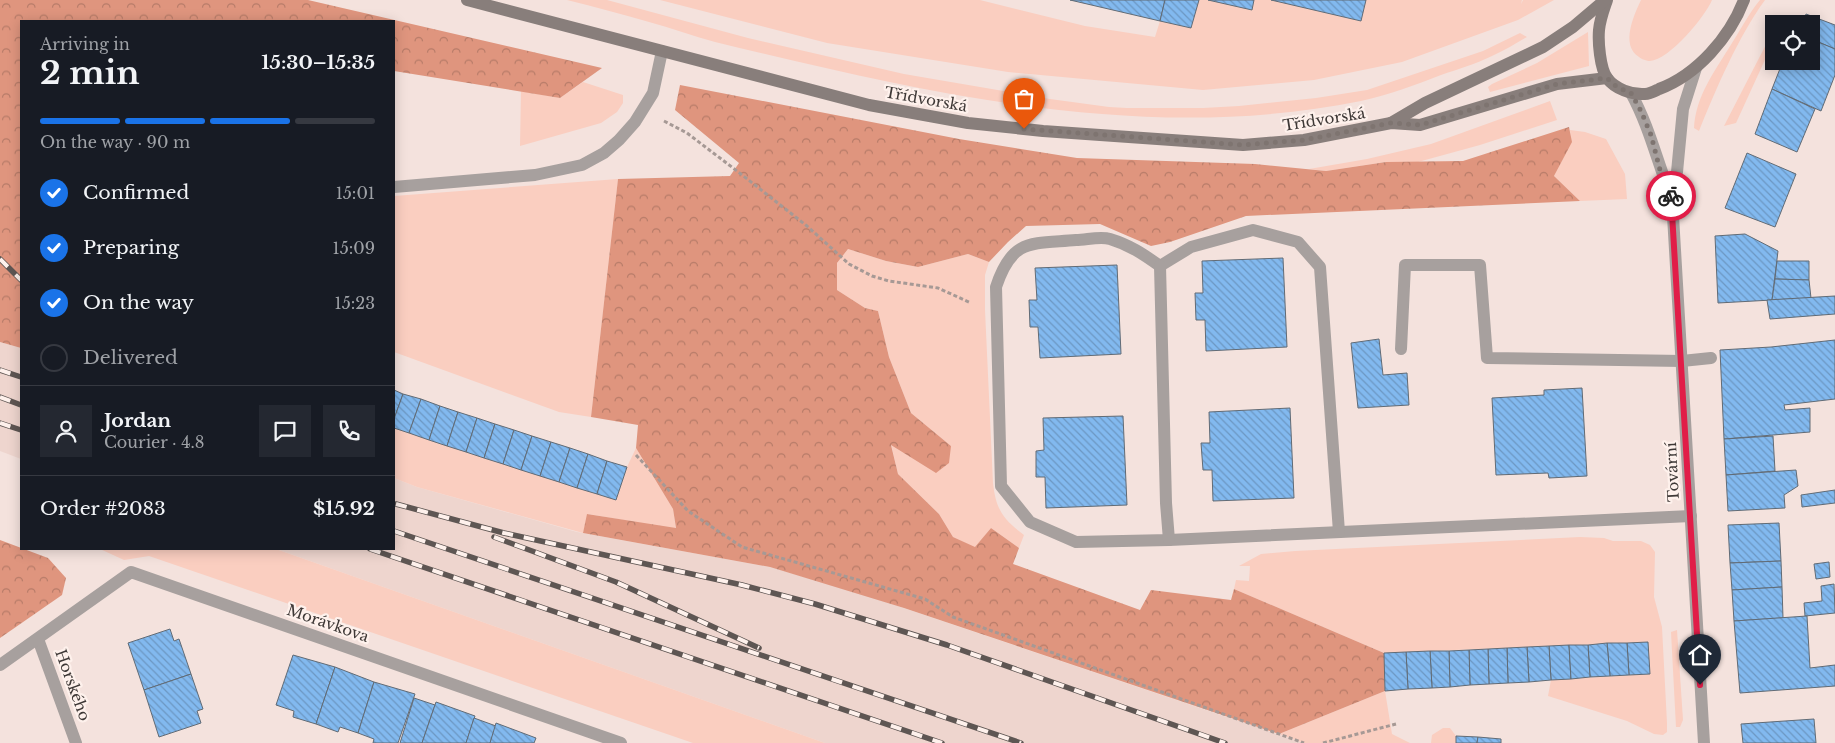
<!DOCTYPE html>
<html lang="en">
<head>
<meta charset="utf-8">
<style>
	body { margin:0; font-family:"Libre Baskerville",serif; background:#242831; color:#f1f3f6; height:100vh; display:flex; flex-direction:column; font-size:19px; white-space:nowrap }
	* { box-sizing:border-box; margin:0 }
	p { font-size:16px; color:#9ea1a6 }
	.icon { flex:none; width:28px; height:28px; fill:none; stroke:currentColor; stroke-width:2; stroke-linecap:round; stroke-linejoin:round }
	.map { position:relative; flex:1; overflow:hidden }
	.sheet { position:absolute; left:20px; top:20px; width:375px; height:530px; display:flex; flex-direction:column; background:#171b24; border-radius:0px; box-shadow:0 2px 12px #0003 }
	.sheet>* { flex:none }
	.controls { position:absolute; left:1765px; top:15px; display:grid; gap:10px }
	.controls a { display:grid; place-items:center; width:55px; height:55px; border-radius:0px; background:#171b24; box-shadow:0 2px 12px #0003; font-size:25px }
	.pin { position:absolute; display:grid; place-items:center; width:42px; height:42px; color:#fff; margin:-51px -21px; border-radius:50% 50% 50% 0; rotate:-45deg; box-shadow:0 0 5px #0007 }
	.pin .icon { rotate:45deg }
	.courier { position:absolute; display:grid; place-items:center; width:50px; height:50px; margin:-25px; border:4px solid #e11d48; border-radius:50%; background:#fff; color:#222; box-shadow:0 1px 6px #0007 }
	.headline em { font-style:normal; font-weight:700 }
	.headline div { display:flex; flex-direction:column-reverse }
	.headline { display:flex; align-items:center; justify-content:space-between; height:85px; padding:0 20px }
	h1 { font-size:32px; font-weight:700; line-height:38px }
	.bar { display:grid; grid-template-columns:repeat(4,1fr); gap:8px 5px; align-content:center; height:60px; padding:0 20px }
	.bar i { height:6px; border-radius:4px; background:#363941 }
	.bar .on { background:#1a73e8 }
	.bar p { grid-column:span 4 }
	.line { display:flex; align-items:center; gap:12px; padding:0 20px; border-top:1px solid #363941 }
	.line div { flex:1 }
	.round { display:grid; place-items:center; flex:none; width:52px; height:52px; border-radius:0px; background:#242831 }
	ol { padding:0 20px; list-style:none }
	li { display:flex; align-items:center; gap:15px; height:55px }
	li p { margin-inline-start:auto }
	li .icon { padding:5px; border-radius:50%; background:#1a73e8; color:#fff; stroke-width:4 }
	li:last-child { color:#9ea1a6 }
	li i { width:28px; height:28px; border:2px solid #363941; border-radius:50% }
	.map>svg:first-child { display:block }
	.built { fill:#eed5ce }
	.green { fill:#facec0 }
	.forest { fill:url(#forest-crowns) }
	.building { fill:url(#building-back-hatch); stroke:#616b75 }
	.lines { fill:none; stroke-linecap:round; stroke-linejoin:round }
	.path { stroke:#a69995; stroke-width:3; stroke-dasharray:4 2.5; stroke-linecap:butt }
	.lane { stroke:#a7a09e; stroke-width:12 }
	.street { stroke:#a7a09e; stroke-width:12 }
	.secondary { stroke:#887e7b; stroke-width:12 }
	.rail-casing { stroke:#5e5653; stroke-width:5.5 }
	.rail { stroke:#fef1ec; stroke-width:4; stroke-dasharray:11; stroke-linecap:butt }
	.done { stroke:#7e7470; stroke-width:5; stroke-dasharray:0 9 }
	.route { stroke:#e11d48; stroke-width:6 }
	.labels { text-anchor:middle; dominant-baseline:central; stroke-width:4.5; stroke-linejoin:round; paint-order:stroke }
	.street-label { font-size:15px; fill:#3e3836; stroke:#fef1ec }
</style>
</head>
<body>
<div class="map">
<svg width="1835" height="743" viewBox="0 0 1835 743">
	<defs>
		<pattern id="forest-crowns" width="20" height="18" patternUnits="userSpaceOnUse" patternTransform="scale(1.25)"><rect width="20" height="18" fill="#df957e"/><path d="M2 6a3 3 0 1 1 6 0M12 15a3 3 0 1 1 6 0" fill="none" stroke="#b67b68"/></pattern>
		<pattern id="building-back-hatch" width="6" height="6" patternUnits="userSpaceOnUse" patternTransform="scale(1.25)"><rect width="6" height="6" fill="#82b9ef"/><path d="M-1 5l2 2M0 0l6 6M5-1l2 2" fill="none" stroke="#6c97c2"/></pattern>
	</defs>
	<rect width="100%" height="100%" fill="#f4e2dd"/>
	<g class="built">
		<polygon points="0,342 21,348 21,459 0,451"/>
		<polygon points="394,478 417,487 577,532 770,567 865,595 1304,743 825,743 276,549 394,549"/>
	</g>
	<g class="green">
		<path d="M567,0H607L748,38L904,74L1050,99L1109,107L1127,108H1203L1239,106L1316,98L1367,90L1483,51L1520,33L1527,37C1516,43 1504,51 1492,56C1476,64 1458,69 1441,75C1415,85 1389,95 1361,101C1143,145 927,93 715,42C693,36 671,28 649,22C622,14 595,7 567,0Z"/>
		<polygon points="660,0 980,0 1085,26 1155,37 1160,21 1191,28 1199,0 1208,0 1252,10 1254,0 1271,0 1360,21 1366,0 1522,0 1521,4 1523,0 1554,0 1518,20 1402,62 1314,80 1203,90 1008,72 827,43"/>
		<path d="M1641,0H1712C1705,17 1669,60 1650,61C1647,61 1641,59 1639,57C1620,45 1634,15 1641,0Z"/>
		<path d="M1760,0H1765C1738,37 1716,89 1699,131L1694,128C1696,95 1715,71 1732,43C1741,29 1749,13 1760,0Z"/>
		<polygon points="1774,29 1774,40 1736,123 1724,126"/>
		<polygon points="1588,32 1589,66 1490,92 1488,87 1492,84 1537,63"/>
		<polygon points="583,82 623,95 623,103 617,112 601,123 520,146 521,91 560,98"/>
		<polygon points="1550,101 1557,120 1480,145 1418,162 1386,162 1326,171 1309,169 1367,159 1431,144"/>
		<polygon points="1570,130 1585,132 1606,139 1625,174 1627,199 1580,201 1554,176 1571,142"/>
		<polygon points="618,179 591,417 559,412 394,352 394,196"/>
		<path d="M848,249L886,261L918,267L968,254L989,262L985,275V310L993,483C996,510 1003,519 1024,535L1019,548L991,528L975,548L953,537L939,514L898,474L891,444L951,446L911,413L889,357L878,311L865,308L837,290V263Z"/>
		<polygon points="394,428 616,500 627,467 636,448 673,509 676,529 588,514 583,533 417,487 394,478"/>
		<polygon points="1580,537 1604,538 1613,541 1641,541 1650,545 1655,552 1654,597 1662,627 1667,723 1667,732 1663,735 1654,734 1627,721 1548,696 1551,680 1650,674 1648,642 1384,653 1234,589 1236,580 1249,581 1250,566 1239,566 1261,554 1295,551"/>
		<polygon points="100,549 276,549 825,743 693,743 149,556 124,560"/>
		<polygon points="1677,630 1683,720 1680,727 1676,727 1671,632"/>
		<polygon points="1385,691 1392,734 1410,743 1304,743 1279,734"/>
		<polygon points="1443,728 1450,728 1456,736 1456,743 1431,743 1432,735"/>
	</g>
	<g class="forest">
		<polygon points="0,0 308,0 602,68 560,98 394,71 394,21 21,21 21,348 0,342"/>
		<polygon points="680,85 959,139 1077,158 1255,164 1326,171 1386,162 1463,161 1569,127 1572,142 1554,176 1580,201 1246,216 1170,242 1151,246 1100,224 1026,226 1008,242 989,262 968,254 918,267 886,261 848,249 837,263 837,290 865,308 878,311 889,357 911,413 951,446 949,463 936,473 891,445 898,474 939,514 953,537 975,547 991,528 1019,548 1013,564 1140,610 1151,590 1231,600 1234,589 1384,653 1385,691 1279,734 904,608 770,567 583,533 587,514 676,528 673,509 636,448 638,425 591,417 618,179 730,176 739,163 675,110"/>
		<polygon points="0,540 48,558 66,578 62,595 0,638"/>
	</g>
	<g class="building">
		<polygon points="1070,0 1165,0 1160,21"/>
		<polygon points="1165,0 1199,0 1191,28 1160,21"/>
		<polygon points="1208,0 1254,0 1252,10"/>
		<polygon points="1271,0 1366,0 1361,21"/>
		<polygon points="1806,14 1835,25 1835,49 1811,39 1811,24 1802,24"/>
		<polygon points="1811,39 1835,49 1835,75 1821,111 1772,89 1783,61 1811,61"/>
		<polygon points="1772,89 1815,109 1797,152 1755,134"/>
		<polygon points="1747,153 1796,174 1775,227 1725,208"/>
		<polygon points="1745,234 1778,251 1772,300 1718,303 1715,236"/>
		<polygon points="1283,258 1287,347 1206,351 1205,320 1196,320 1195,293 1203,293 1202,261"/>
		<polygon points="1777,261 1809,261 1809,280 1775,279"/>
		<polygon points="1117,265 1121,354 1040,358 1038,327 1030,327 1029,300 1037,300 1035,268"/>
		<polygon points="1775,279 1809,280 1811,298 1772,300"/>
		<polygon points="1835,296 1835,314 1770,319 1767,300"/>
		<polygon points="1379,339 1383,375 1407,373 1409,405 1358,408 1351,343"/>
		<polygon points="1835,340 1835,399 1784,405 1785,410 1810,408 1810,432 1724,439 1720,350 1771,347"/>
		<polygon points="1582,388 1587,476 1549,478 1548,473 1496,475 1492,398 1544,395 1544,390"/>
		<polygon points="394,390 403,394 394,419"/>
		<polygon points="403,394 421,399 409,433 394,428 394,419"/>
		<polygon points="421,399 440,406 429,440 409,433"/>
		<polygon points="440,406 458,412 447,446 429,440"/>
		<polygon points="1290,408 1294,498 1213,501 1212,470 1203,470 1201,443 1210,443 1209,412"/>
		<polygon points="458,412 477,418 466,452 447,446"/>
		<polygon points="1123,416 1127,505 1046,508 1045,477 1036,477 1036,451 1044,450 1043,418"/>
		<polygon points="477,418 495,424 484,458 466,452"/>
		<polygon points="495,424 514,430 503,464 484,458"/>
		<polygon points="514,430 532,436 521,470 503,464"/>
		<polygon points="532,436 551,442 540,476 521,470"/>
		<polygon points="1773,436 1775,471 1726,475 1724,439"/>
		<polygon points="551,442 570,448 559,482 540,476"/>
		<polygon points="570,448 588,454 577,488 559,482"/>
		<polygon points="588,454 607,461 597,494 577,488"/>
		<polygon points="607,461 627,467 616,500 597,494"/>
		<polygon points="1796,470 1798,486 1784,495 1785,508 1728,511 1726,475"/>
		<polygon points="1835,490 1835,503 1802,507 1801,495"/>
		<polygon points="1779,523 1781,561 1730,563 1728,525"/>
		<polygon points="1781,561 1782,587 1732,590 1730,563"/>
		<polygon points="1829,562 1830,577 1816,579 1814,564"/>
		<polygon points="1834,584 1835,613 1805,616 1804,603 1822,601 1821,586"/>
		<polygon points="1782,587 1783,618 1734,621 1732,590"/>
		<polygon points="1807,616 1810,668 1835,665 1835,686 1740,693 1734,621"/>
		<polygon points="170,629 174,641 179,639 191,674 144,690 128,643"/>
		<polygon points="1648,642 1650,674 1629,675 1627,643"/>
		<polygon points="1607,643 1627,643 1629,675 1610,676"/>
		<polygon points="1607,643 1610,676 1590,677 1588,645"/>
		<polygon points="1569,645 1571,679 1551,680 1549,646"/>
		<polygon points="1569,645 1588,645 1590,677 1571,679"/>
		<polygon points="1549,646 1551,680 1529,682 1527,647"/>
		<polygon points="1527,647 1529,682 1508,683 1507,648"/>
		<polygon points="1507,648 1508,683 1489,684 1488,649"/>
		<polygon points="1488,649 1489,684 1470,685 1469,650"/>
		<polygon points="1469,650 1470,685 1450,687 1449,651"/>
		<polygon points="1430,651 1449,651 1450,687 1432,688"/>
		<polygon points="1430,651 1432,688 1408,689 1406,652"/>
		<polygon points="1406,652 1408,689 1385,691 1384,653"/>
		<polygon points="293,655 335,667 316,724 293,717 294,711 276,705"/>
		<polygon points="335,667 374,682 358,733 340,727 338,732 316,724"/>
		<polygon points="191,674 203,709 197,711 201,723 159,737 144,690"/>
		<polygon points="374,682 415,694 398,743 373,743 374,739 358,733"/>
		<polygon points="414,698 435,705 422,743 400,743"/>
		<polygon points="436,702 475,716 466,743 422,743"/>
		<polygon points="474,718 496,726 490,743 466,743"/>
		<polygon points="1814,719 1816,743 1743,743 1741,724"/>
		<polygon points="496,723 536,738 534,743 490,743"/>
		<polygon points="1456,736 1478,737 1477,743 1456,743"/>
		<polygon points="1478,737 1501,739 1501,743 1477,743"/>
	</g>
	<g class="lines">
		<g class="path">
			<polyline points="664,121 687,133 737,171 807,226 849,264 872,276 889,281 938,288 971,303"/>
			<polyline points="636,455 688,511 742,547 925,599 953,617 1304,743"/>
			<polyline points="1323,743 1396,724"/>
		</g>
		<g class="lane">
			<polyline points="394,187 535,175 582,165 604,153 619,140 635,122 653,93 662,51"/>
			<polyline points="1401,349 1405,265 1480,265 1487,358 1682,361 1711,358"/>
		</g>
		<g class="street">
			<polyline points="1696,68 1683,109 1677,172 1672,199 1704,743"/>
			<path d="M1631,93C1650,128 1657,162 1672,199"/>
			<path d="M1160,266C1143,254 1130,245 1110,239C1100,236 1086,240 1076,240C1031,244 1012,238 996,287L1001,486L1030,522L1076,542L1169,540L1691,516"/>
			<polyline points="1160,266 1191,247 1253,230 1298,242 1320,267 1339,532"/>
			<polyline points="1160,266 1166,503 1169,540"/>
			<polyline points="38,639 76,743"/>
			<polyline points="0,665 131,572 621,743"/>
		</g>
		<g class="secondary">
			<polyline points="467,0 869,105 968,123 1043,131 1243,145 1304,140 1391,123 1420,125 1557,84 1607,78"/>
			<path d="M1607,0C1604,9 1600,19 1599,30C1598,42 1600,68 1607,78C1615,89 1632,95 1645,94C1650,94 1655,91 1659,89C1697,75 1730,37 1744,0"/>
			<polyline points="1391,123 1425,103 1543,47 1573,27 1605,0"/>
		</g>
		<g class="rail-casing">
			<g id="rail">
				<polyline points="0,259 21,280"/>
				<polyline points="0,370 21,377"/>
				<polyline points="0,397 21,405"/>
				<polyline points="0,423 21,430"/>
				<polyline points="396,504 504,533 742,585 815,604 947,645 1225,743"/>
				<polyline points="394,531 1021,743"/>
				<polyline points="494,537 616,582 759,648"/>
				<polyline points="370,549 942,743"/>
			</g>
		</g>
		<use href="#rail" class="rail"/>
	</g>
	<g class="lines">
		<polyline class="done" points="1024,129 1243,145 1304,140 1391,123 1420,125 1557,84 1607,78 1617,87 1631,93 1641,111 1651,135 1660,170 1671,196"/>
		<polyline class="route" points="1671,196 1700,685"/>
	</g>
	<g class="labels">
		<g class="street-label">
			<text transform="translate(926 99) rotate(10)">Třídvorská</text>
			<text transform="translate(1324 119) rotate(-9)">Třídvorská</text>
			<text transform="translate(1672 472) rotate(-93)">Tovární</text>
			<text transform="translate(328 623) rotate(19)">Morávkova</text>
			<text transform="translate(73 685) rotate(70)">Horského</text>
		</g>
	</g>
</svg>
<div class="controls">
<a><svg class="icon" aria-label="locate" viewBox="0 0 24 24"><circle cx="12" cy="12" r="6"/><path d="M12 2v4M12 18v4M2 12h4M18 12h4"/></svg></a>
</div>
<div class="pin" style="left:1024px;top:129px;background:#ea580c"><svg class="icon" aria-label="bag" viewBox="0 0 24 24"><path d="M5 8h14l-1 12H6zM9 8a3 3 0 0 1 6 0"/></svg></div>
<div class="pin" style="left:1700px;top:685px;background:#1f2937"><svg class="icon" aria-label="home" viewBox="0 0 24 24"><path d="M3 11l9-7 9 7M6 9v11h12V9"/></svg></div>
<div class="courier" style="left:1671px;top:196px"><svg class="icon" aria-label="bike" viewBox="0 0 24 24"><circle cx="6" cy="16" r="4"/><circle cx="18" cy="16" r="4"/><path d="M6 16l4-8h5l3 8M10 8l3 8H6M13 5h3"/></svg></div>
<section class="sheet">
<div class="headline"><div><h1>2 min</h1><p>Arriving in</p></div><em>15:30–15:35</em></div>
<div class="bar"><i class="on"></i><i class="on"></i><i class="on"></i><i></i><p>On the way · 90 m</p></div>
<ol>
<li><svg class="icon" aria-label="check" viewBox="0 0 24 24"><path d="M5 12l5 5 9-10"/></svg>Confirmed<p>15:01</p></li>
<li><svg class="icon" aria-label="check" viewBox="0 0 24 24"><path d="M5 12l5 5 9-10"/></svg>Preparing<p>15:09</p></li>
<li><svg class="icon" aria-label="check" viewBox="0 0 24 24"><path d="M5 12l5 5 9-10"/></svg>On the way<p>15:23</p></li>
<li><i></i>Delivered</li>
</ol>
<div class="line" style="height:90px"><a class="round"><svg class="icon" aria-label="person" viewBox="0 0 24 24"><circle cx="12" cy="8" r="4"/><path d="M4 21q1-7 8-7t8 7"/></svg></a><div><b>Jordan</b><p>Courier · 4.8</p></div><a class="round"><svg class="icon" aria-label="chat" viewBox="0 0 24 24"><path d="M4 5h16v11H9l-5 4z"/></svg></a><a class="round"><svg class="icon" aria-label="phone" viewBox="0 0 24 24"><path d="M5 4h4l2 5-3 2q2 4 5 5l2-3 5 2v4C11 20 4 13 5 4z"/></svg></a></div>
<div class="line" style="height:65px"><div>Order #2083</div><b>$15.92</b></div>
</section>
</div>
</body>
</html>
